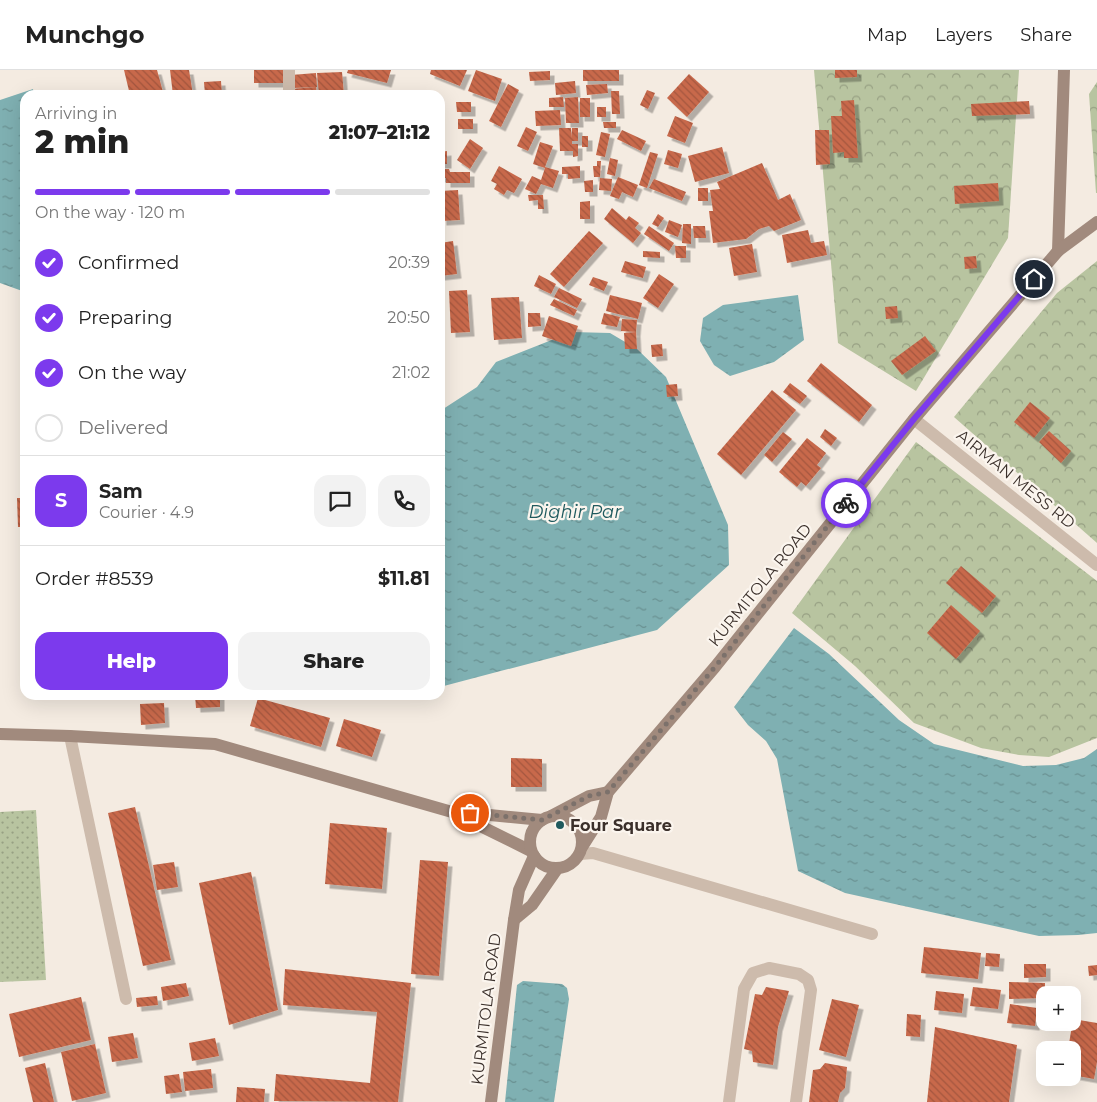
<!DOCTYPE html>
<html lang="en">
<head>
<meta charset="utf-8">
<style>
	body { margin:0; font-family:Montserrat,sans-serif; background:#f2f2f2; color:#222; height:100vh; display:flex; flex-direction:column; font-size:19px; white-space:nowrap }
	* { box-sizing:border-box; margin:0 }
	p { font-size:16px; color:#767676 }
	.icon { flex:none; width:28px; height:28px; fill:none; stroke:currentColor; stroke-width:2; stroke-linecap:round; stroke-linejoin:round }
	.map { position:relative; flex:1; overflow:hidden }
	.sheet { position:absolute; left:20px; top:20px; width:425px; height:610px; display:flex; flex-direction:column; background:#fff; border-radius:15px; box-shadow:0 5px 20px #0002 }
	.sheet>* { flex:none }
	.fabs { position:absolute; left:1036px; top:916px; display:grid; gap:10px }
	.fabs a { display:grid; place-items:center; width:45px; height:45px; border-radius:10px; background:#fff; box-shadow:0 5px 20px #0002; font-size:25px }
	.pin { position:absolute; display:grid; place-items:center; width:42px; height:42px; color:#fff; margin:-21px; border:2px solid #fff; border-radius:50%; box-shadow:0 1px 5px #0007 }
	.courier { position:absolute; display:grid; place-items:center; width:50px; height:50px; margin:-25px; border:4px solid #7c3aed; border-radius:50%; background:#fff; color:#222; box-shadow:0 1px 6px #0007 }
	.head em { font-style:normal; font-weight:800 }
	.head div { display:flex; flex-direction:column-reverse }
	.head { display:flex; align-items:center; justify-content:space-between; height:85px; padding:0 15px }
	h1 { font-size:32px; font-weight:800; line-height:38px }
	.bar { display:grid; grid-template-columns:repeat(4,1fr); gap:8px 5px; align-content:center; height:60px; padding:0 15px }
	.bar i { height:6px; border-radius:4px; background:#e0e0e0 }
	.bar .selected { background:#7c3aed }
	.bar p { grid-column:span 4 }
	.line { display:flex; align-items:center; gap:12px; padding:0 15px; border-top:1px solid #e0e0e0 }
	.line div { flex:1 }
	.round { display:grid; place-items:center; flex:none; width:52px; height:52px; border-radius:15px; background:#f2f2f2 }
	ol { padding:0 15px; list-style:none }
	li { display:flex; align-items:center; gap:15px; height:55px }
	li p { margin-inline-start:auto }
	li .icon { padding:5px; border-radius:50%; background:#7c3aed; color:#fff; stroke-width:4 }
	li:last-child { color:#767676 }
	li i { width:28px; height:28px; border:2px solid #e0e0e0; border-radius:50% }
	.primary-button { display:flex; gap:10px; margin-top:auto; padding:10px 15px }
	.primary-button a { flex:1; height:58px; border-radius:15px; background:#7c3aed; color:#fff; font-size:20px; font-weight:800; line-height:58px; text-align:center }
	.primary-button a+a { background:#f2f2f2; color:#222 }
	header { display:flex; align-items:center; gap:30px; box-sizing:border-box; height:70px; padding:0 25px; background:#fff; border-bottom:1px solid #e0e0e0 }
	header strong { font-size:24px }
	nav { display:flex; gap:28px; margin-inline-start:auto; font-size:18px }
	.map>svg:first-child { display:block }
	.forest { fill:url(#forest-crowns) }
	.park { fill:url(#park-dots) }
	.water { fill:url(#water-ripples) }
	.building { fill:url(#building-back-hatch); filter:url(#shadow) }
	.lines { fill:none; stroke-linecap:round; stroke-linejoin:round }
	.street { stroke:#cdbbac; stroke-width:12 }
	.secondary { stroke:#a18a7d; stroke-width:12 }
	.done { stroke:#7c716b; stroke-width:5; stroke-dasharray:0 9 }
	.route { stroke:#7c3aed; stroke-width:6 }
	.poi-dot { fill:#1f5a5e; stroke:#fbf5ee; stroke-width:2 }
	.labels { text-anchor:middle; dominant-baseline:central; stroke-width:4.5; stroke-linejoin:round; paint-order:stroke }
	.street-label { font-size:16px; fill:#3b302b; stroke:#fbf5ee }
	.poi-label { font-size:16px; font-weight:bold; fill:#3b302b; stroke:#fbf5ee; text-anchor:start }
	.water-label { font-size:18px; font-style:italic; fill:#1f5a5e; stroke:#fbf5ee }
</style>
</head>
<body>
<header>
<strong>Munchgo</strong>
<nav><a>Map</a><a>Layers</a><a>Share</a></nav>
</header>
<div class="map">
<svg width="1097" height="1032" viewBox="0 0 1097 1032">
	<defs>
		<pattern id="forest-crowns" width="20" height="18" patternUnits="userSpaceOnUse" patternTransform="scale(1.25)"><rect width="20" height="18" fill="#b8c4a0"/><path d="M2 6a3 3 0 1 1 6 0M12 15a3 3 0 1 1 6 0" fill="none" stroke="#97a083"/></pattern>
		<pattern id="park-dots" width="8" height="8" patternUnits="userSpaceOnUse" patternTransform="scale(1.25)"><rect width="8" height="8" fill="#b8c4a0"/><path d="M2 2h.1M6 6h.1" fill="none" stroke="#97a083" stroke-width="1.8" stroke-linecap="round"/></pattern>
		<pattern id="water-ripples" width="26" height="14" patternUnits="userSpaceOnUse" patternTransform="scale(1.25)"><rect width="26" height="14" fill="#7fb0b2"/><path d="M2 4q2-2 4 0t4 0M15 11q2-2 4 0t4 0" fill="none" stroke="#699091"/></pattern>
		<pattern id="building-back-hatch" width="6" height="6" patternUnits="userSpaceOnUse" patternTransform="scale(1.25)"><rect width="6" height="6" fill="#c8694b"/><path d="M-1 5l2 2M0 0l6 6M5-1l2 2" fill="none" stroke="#a4573f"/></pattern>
		<filter id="shadow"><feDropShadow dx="4.5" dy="4.5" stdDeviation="0" flood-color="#0004"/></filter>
	</defs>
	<rect width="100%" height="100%" fill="#f4ebe1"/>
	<g class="forest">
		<polygon points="814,0 1019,0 1008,168 916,321 838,273"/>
		<polygon points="1097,12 1097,123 1096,123 1089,24"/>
		<polygon points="1097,191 1097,473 954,347 1057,223"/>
		<polygon points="916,372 1097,511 1097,668 1049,687 1019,685 981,678 914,653 855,596 792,543"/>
	</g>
	<polygon class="park" points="36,740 46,910 0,912 0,742"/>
	<g class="water">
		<polygon points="33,19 34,25 25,25 25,112 20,114 25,113 25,222 0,213 0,30"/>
		<polygon points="798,225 804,270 774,292 730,306 714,295 700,271 703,248 723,235"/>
		<polygon points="572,262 610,263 637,279 666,307 728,455 729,495 657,560 440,617 440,341 477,317 496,292"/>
		<polygon points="794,558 829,584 899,650 934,674 1023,696 1056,695 1084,688 1097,679 1097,863 1078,865 1039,866 845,823 798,801 777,689 766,671 748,655 734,637"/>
		<polygon points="523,911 562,914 567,918 569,929 554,1032 505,1032 517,915"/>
	</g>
	<g class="building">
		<polygon points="124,0 157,0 163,22 150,25 130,25"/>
		<polygon points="170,0 189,0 193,25 173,25"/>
		<rect x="254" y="0" width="29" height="13"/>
		<polygon points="348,0 391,0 387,13 347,3"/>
		<polygon points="431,0 467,0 460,16 430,4"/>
		<polygon points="476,0 502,9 495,31 468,21"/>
		<rect x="583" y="0" width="36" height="11"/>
		<polygon points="835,0 857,0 857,7 835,8"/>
		<polygon points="550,1 550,10 530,11 529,2"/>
		<polygon points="342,2 344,25 319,25 317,3"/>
		<polygon points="316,3 317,17 292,18 291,5"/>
		<polygon points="689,4 709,22 687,47 667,28"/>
		<polygon points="221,11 222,25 205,25 204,12"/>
		<polygon points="575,11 576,23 556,25 555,13"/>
		<polygon points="508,14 519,20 501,57 489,51"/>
		<polygon points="607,14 608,23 587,25 586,15"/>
		<polygon points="316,17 317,25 292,25 291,19"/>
		<polygon points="647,20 655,23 648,39 640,35"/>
		<polygon points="611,21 619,21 620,44 612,44"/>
		<polygon points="563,27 564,37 549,37 549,28"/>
		<polygon points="578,27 579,53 566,53 565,28"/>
		<rect x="580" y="28" width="10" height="19"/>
		<polygon points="854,30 858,88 844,88 844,82 833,83 831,46 842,46 841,31"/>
		<polygon points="1029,31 1030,44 972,46 971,34"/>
		<polygon points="456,32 471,32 471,42 457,42"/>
		<rect x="597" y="37" width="9" height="10"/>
		<polygon points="560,40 561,55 536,56 535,41"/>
		<polygon points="675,46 693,53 685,73 667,66"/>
		<rect x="458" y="49" width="15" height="10"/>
		<polygon points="603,52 616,52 616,58 604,58"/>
		<polygon points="526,57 537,62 528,81 517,76"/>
		<polygon points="559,58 571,58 572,68 572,58 578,58 578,71 572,71 572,74 578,74 578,86 573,87 573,81 560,81"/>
		<polygon points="622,60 646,71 641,81 617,69"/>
		<polygon points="815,60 829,60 830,94 816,95"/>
		<polygon points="601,62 610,64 605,87 596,85"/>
		<rect x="582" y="66" width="6" height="11"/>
		<polygon points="470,69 483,78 470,99 457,90"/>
		<polygon points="540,72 553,76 545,97 559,101 553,118 541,114 536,124 525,119 532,106 541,110 545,98 533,94"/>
		<polygon points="722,77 729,103 695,112 688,86"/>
		<polygon points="668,80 682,84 678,98 664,94"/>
		<polygon points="447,81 447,94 440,94 440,82"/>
		<polygon points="650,82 658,84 647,118 639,115"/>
		<polygon points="610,88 618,90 615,106 607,104"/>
		<polygon points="597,91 601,91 600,107 594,107 593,96 597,96"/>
		<polygon points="762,93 778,130 790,124 801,150 774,161 769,156 759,159 746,169 713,173 709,141 713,141 710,120 720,119 717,112"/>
		<polygon points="499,96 522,109 514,123 507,120 504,125 494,119 497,114 491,111"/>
		<polygon points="580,96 580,108 568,109 568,104 562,104 562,97"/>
		<polygon points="440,99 449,99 450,102 470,102 470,113 446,113 446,108 440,108"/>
		<polygon points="618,107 638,115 633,127 622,122 619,129 610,126"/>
		<polygon points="600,108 612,109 611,121 599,120"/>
		<polygon points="654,109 686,122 682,131 649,118"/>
		<polygon points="593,110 593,122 585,122 584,111"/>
		<polygon points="998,113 999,131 955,134 954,116"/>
		<rect x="698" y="118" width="10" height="13"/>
		<polygon points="458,120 460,150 442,151 440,121"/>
		<polygon points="528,125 543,125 544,139 538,139 538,130 529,131"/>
		<polygon points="590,131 590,149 580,149 580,132"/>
		<polygon points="612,138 626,150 629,146 639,153 635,158 641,163 633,173 604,149"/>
		<polygon points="658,144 664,148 658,157 652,154"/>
		<polygon points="669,150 682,155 678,167 665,162"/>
		<polygon points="683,154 691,154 691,174 682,173"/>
		<polygon points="649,156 674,173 669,181 644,164"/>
		<polygon points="693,156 705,156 706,168 694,168"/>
		<polygon points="808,160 811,173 824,171 827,185 787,193 782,165"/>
		<polygon points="589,161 603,173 564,217 550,204"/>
		<polygon points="453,171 457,204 440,206 440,173"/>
		<polygon points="752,174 757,202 734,206 729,178"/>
		<polygon points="675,176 686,176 686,188 676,188"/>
		<polygon points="643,181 660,182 660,188 643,187"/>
		<polygon points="976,186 977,198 965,199 964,187"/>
		<polygon points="625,191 646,197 643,208 621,202"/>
		<polygon points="659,204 674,214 658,238 643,228"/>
		<polygon points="539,205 556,214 551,224 534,216"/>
		<polygon points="593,207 608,212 604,221 589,215"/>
		<polygon points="559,218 582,229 577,238 554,227"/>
		<polygon points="467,220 470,262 451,263 449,221"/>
		<polygon points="610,225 642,233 638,249 606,241"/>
		<polygon points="519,227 522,268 494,270 491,228"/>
		<polygon points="554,229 577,240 574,246 550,235"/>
		<polygon points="897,236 898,248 886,249 885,237"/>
		<polygon points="528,243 540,243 541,256 528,257"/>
		<polygon points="604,243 620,247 617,257 601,254"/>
		<polygon points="549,246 578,256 571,276 542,266"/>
		<polygon points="622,249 637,250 636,262 621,261"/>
		<polygon points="636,262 637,279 625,279 624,263"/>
		<polygon points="925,266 936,281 902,305 891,291"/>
		<polygon points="662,274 663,286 652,287 651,275"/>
		<polygon points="821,293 872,335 859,352 807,311"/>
		<polygon points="790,313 807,326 800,334 783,322"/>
		<polygon points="677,314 678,326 667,327 666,315"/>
		<polygon points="772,320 796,340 741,405 717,384"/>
		<polygon points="1030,332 1050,348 1034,368 1014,352"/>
		<polygon points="825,359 837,368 831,376 820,367"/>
		<polygon points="1049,361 1071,381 1061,393 1039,372"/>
		<polygon points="783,362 792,369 772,392 764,385"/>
		<polygon points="807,368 826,383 817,395 821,398 806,416 801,412 797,417 779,402"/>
		<polygon points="17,428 25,428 25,457 18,457"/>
		<polygon points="21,479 25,479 25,517 22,517"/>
		<polygon points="961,496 996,526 982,543 946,513"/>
		<polygon points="951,535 980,561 956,589 927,563"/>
		<polygon points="195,625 220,625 220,637 196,638"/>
		<polygon points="258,628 330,648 321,677 250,656"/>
		<polygon points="164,633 165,653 141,655 140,634"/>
		<polygon points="344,649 381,660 372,687 336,676"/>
		<polygon points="511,688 542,689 542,717 511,717"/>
		<polygon points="135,737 171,890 143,896 108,743"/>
		<polygon points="330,753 387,758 382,819 325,814"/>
		<polygon points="420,790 448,792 439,906 411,904"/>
		<polygon points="174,792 178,817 157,820 153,795"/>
		<polygon points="251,802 278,940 229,955 199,813"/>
		<polygon points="924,877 981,883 978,909 921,903"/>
		<polygon points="986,883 1000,884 999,897 985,896"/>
		<polygon points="1024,894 1046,894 1046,907 1024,908"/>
		<polygon points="1097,895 1097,905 1089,906 1088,896"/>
		<polygon points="285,899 411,913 398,1032 274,1031 276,1004 370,1013 377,942 283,935"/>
		<polygon points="1009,912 1045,913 1045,928 1009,929"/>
		<polygon points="186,913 189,926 163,931 161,917"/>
		<polygon points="766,917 789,921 778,957 773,995 753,992 752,981 744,979 755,924 762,925"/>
		<polygon points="973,917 1001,920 998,939 970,936"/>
		<polygon points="936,921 964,924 962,943 934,940"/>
		<polygon points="157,926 158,935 137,937 136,928"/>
		<polygon points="81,927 91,970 19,987 9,944"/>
		<polygon points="832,929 859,935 846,987 819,980"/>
		<polygon points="1010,934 1037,938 1035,956 1007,953"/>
		<polygon points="907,944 921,945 920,967 906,966"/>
		<polygon points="1073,949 1097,953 1097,992 1094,1009 1072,1005 1072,980 1068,980"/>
		<polygon points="935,957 1017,975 1009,1032 927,1032"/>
		<polygon points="133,963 138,988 112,992 108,967"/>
		<polygon points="215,968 219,986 192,991 189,973"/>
		<polygon points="95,974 106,1023 72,1031 61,982"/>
		<polygon points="45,993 54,1032 33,1032 25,998"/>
		<polygon points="825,993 847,997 845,1018 840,1023 838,1032 809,1032 813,1000 820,999"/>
		<polygon points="211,999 213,1018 185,1021 183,1002"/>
		<polygon points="179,1004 182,1022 166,1024 164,1006"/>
		<polygon points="237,1017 265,1019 264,1032 236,1032"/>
	</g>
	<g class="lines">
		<g class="street">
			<polyline points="289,0 289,25"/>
			<polyline points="914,349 1097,495"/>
			<polyline points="70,666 126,929"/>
			<polyline points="580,784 593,783 872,864"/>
			<polyline points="729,1032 744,919 753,903 769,898 799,904 808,910 811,920 796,1032"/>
		</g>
		<g class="secondary">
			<polyline points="1058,181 1064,0"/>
			<polyline points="0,664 70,666 215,674 452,742 531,781"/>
			<polyline points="459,742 542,750"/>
			<circle cx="556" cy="772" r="26"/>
			<polyline points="551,746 589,726 608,722"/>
			<polyline points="582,777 601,747 608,722 715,597 914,349 1058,181 1097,152"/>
			<polyline points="514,850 532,835 557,799"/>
			<polyline points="491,1032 514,850 519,820 534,786"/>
		</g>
	</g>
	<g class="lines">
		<polyline class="done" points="470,743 542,750 589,726 608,722 715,597 846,433"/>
		<polyline class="route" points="846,433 914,349 1034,209"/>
	</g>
	<circle class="poi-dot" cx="560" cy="755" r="5"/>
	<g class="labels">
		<g class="street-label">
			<text transform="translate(1016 409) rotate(39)">AIRMAN MESS RD</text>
			<text transform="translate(760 515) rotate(-51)">KURMITOLA ROAD</text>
			<text transform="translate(486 939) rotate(-83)">KURMITOLA ROAD</text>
		</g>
		<g class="poi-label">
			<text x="570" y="755">Four Square</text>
		</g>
		<g class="water-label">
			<text x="575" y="442">Dighir Par</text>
		</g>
	</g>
</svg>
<div class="fabs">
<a>+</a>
<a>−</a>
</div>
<div class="pin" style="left:470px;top:743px;background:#ea580c"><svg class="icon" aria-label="bag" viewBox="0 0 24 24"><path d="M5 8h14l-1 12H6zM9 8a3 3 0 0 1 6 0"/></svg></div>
<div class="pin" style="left:1034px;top:209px;background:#1f2937"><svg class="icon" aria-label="home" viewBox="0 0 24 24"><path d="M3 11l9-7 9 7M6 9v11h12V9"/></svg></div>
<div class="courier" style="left:846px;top:433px"><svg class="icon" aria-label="bike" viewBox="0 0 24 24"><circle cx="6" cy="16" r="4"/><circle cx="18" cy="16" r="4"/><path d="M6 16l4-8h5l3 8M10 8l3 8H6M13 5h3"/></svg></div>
<section class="sheet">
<div class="head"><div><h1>2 min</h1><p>Arriving in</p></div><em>21:07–21:12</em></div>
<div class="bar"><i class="selected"></i><i class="selected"></i><i class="selected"></i><i></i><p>On the way · 120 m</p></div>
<ol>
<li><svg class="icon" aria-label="check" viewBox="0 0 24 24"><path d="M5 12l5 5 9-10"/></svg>Confirmed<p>20:39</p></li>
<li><svg class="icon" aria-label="check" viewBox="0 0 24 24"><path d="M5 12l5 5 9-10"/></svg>Preparing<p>20:50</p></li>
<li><svg class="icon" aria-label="check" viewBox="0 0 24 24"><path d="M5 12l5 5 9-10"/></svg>On the way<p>21:02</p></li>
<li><i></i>Delivered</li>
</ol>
<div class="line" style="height:90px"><b class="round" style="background:#7c3aed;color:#fff">S</b><div><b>Sam</b><p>Courier · 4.9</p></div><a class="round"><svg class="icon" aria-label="chat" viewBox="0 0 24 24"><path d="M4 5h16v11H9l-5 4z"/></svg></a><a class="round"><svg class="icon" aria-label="phone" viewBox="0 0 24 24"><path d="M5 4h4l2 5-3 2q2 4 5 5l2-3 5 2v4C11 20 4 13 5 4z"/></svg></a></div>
<div class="line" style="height:65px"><div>Order #8539</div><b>$11.81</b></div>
<div class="primary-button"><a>Help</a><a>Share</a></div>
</section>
</div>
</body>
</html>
